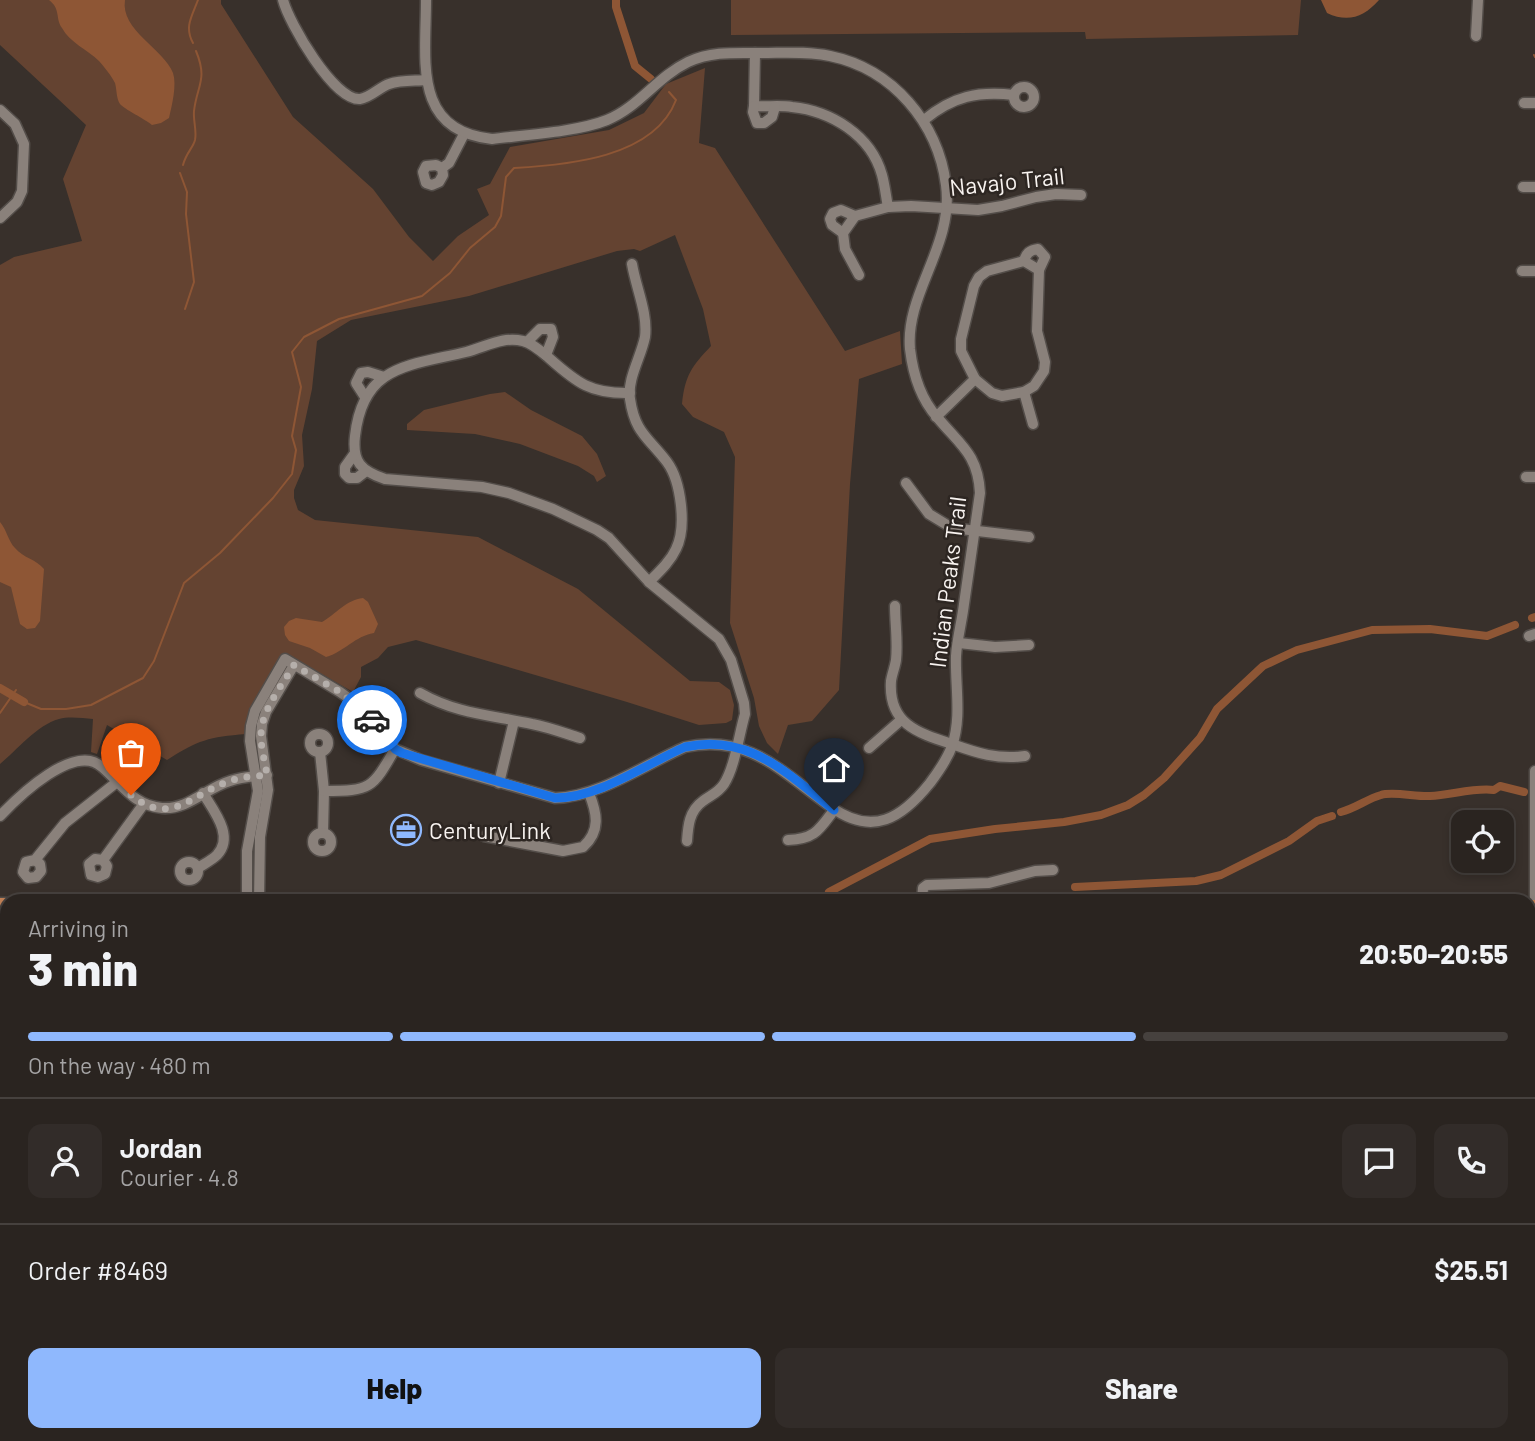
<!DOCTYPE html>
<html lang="en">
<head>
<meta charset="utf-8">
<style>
	body { margin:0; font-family:Barlow,sans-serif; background:#322c29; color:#f1f3f6; height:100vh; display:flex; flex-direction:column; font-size:26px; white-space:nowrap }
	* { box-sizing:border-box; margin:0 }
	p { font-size:23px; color:#a5a4a5 }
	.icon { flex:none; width:38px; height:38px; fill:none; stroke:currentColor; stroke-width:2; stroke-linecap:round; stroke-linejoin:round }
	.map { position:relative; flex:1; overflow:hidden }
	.sheet { position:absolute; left:0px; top:894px; width:1536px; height:548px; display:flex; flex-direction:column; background:#2a2420; border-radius:21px 21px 0 0; box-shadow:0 4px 10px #0003,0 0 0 2px #46413e }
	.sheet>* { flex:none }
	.buttons { position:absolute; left:1451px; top:810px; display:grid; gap:14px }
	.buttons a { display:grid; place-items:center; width:63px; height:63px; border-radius:14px; background:#2a2420; box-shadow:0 4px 10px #0003,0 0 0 2px #46413e; font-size:35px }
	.pin { position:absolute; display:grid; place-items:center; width:60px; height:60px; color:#fff; margin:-72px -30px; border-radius:50% 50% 50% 0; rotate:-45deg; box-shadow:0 0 7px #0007 }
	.pin .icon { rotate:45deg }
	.courier { position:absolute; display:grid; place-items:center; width:70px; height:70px; margin:-35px; border:5px solid #1a73e8; border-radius:50%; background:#fff; color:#222; box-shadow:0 2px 9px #0007 }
	.head em { font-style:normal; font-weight:800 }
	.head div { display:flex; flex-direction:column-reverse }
	.head { display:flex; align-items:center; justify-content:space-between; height:119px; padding:0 28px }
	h1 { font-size:46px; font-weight:800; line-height:52px }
	.bar { display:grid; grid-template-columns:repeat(4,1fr); gap:10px 7px; align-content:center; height:84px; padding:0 28px }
	.bar i { height:9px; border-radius:5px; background:#46413e }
	.bar .current { background:#8fb8fd }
	.bar p { grid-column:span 4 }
	.line { display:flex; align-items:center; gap:18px; padding:0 28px; border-top:2px solid #46413e }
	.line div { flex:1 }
	.round { display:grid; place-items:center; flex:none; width:74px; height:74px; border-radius:14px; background:#322c29 }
	.primary-button { display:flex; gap:14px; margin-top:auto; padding:14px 28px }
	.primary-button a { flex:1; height:80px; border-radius:14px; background:#8fb8fd; color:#111; font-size:28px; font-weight:800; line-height:80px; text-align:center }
	.primary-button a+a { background:#322c29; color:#f1f3f6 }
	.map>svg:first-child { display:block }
	.green { fill:#644331 }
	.water { fill:#8e5635 }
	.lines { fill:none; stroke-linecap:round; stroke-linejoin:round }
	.stream { stroke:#8e5635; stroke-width:2 }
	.canal { stroke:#8e5635; stroke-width:8 }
	.minor-casing { stroke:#534d49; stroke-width:13 }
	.major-casing { stroke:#534d49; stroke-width:17 }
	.minor { stroke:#8a817b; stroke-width:10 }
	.major { stroke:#c28156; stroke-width:14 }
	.done { stroke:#b5afab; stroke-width:7; stroke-dasharray:0 12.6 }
	.route { stroke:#1a73e8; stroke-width:9 }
	.labels { text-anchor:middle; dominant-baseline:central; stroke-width:5; stroke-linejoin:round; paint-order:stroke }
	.street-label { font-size:23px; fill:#f8f3f0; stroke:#2d2622 }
	.poi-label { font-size:23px; fill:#f8f3f0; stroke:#2d2622; text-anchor:start }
</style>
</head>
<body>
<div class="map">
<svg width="1535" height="1441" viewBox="0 0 1535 1441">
	<rect width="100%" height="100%" fill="#38302b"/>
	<g class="green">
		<path d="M0,0H221V4L293,117L373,189L409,237L433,261L458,236L489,215L477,189L490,184L510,147L609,130L644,113L666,84L705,68L699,143L715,148L845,351L900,331L902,364L859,379L850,484L839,690L812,721L788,725L778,754L767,743L759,726L754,698L730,623L735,457L724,432L693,417L682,404C685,375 692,366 711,346L703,309L675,235L640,251L634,249L617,251L469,296L351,320L317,341L312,389L302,435L304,466L294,490V498L298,510L315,520L478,537L578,589L690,681L719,682L730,690L734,705L732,720L726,723L699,725L627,702L416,640L388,647L378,658L361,667V677L353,692L285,653L250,715L246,734C209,737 198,740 167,760L107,725L97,754L91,752L93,719C82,718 69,716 59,719C37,725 17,750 0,764V265L14,257L82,241L63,179L86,125L0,45Z"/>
		<polygon points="731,0 1301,0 1298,35 1086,39 1085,32 731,35"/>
		<polygon points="505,392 531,410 582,436 597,454 606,476 597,482 594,476 578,466 520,444 475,434 407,430 407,424 424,410 490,394"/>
		<polygon points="1530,1307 1535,1309 1535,1441 917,1441 918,1438 945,1435 1530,1435"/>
	</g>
	<g class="water">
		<path d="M49,0H125C120,30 164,49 173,73C177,85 172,105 169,118L161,123L152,125C145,119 124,109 120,104C116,98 117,90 115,83C111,75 104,67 99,61C87,49 70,43 62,28C55,18 61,9 49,0Z"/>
		<path d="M1321,0H1379C1364,17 1348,23 1327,13Z"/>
		<path d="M0,522C7,530 8,541 15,548C23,558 36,559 44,569L40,621L35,628L27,629L20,624L11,587L0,582Z"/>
		<path d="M363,598L368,602L378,624L374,633C355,636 344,652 326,657L310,648L289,641L285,635L284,627L289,621L296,618L322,622C336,614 346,600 363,598Z"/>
		<polygon points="1530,1335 1535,1339 1535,1441 1071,1441 1075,1435 1530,1435"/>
	</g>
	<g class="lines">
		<g class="stream">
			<path d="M193,43C184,27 192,16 198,0"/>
			<polyline points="1534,55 1535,57"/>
			<path d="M183,165C186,153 193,148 195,140C197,131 193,120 194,111C197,85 208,80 196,51"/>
			<polyline points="180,173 187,192 186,214 194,282 185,309"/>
			<path d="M24,702L41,709H66L91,705L143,678L154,661L184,583L220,553L273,498L292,474L296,450L292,436L301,387L292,352L304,337L339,319L422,296L450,273L470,248L495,227L501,216L506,177L514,168C567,165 654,158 676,100L669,92"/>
			<polyline points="0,713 16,690"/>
			<polyline points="445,1441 458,1435"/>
		</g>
		<g class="canal">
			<polyline points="616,0 616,7 635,66 651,79"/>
			<polyline points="1532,618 1535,617"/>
			<polyline points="0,688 24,702"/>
			<path d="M1341,812C1356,808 1367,799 1381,795C1392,791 1417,797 1430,796C1451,795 1476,787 1494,790L1500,786L1524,792"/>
			<polyline points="1075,887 1196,881 1221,875 1289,841 1317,821 1332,816"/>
			<polyline points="829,892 930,839 995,829 1064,822 1101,815 1128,805 1144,795 1164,778 1200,738 1217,709 1263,666 1297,650 1372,630 1430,629 1487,636 1515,625"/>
		</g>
		<g class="minor-casing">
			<g id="minor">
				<path d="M283,0C289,23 334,101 360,99C370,98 380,87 389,84C400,80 414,81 426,80"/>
				<polyline points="1476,36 1478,0"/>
				<path d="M755,53L754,106C767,107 780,105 792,107C831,111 871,135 882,175C885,186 886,197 888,207"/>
				<circle cx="1024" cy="97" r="10"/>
				<polyline points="1524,103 1535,103"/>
				<polyline points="754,106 753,112 757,123 764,123 772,117 775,107"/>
				<polyline points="0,110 15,124 24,144 22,191 17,202 0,218"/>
				<path d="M924,120C953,96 978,91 1014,95"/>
				<polyline points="442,168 443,175 439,182 432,185 426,183 423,172 426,166 436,165 442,168 449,163 464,134"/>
				<polyline points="1523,187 1535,187"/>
				<polyline points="843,233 832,225 830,219 833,213 841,210 855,216"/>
				<polygon points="1024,261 1039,270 1037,331 1045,362 1044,371 1034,386 1024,392 1002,396 992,393 975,379 961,351 961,339 974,286 979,277 987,271"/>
				<path d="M1024,261C1026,254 1029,250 1038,249L1045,257L1039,270"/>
				<path d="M632,264C636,288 648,313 645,337C641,357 627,379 630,399C635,433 648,437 667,462C681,481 687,527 676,549C670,562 659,572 649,582"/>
				<polyline points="1522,271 1535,271"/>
				<polyline points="859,275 845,249 843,233 855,216 888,207 911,206 978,210 1002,206 1036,197 1056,194 1081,195"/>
				<polyline points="527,342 540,329 551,329 553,337 546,355"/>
				<polyline points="1024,392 1033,424"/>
				<path d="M630,393C591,394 577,383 549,358C542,352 532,343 523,341C502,336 486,347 466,352C408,366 363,365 355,436C352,462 361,471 385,479L482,487L509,493L553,509L597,530L609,538L649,582L719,639L731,660L744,703L745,714C739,734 735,767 724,784C718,793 711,795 703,801C689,811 688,826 687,841"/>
				<polyline points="365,397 356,383 361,373 368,372 384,377"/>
				<polyline points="936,417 975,379"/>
				<polyline points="355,453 345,467 345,474 349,478 357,478 366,471"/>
				<polyline points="1526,477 1535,477"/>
				<polyline points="906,483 929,514 952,528 1029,537"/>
				<path d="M895,606C895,623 898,642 896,660C895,667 892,674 891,681C888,724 918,733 952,744C977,753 998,760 1025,756"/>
				<polyline points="1529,636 1535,634"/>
				<polyline points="959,643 995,647 1029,645"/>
				<path d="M420,693C457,714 491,715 532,724C548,727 564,733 580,738"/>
				<circle cx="319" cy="743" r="9"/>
				<polyline points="869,748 901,720"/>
				<polyline points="320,752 324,791 323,833"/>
				<polyline points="1535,771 1535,910"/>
				<polyline points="499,783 514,721"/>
				<path d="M324,791C371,791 372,789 395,749"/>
				<path d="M0,816C19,796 75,742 102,767C122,784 134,806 162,808C188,810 206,788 230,781C242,777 255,776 267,775"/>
				<circle cx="322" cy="842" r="9"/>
				<path d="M484,836L563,851L583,847C601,831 597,813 589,793"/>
				<path d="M788,840C815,839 819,830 834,810"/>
				<polyline points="35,860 40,864 41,871 36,877 28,878 23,872 26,862 35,860 65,823 117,782"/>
				<polyline points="103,860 107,866 105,874 98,877 91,875 89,864 95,859 103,860 143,805"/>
				<circle cx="189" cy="871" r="9"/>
				<path d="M198,868C204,864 212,860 217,855C235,836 213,810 203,793"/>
				<path d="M247,901V851L258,791L250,741L251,726L255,711L285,659L340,692L358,705L395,749L421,760L555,798C599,797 644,765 685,747C749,733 783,773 831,807C873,837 902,818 930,783C939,771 947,760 952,746C962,717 955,686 956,656C957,639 962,621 964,604C969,567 975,530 980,493C978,454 960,445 937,417C920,398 913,374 910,349C905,293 954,246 946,185C938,123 893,69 830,56C807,51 784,53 761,53C736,53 712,51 688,62C657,77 639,107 607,120C577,132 525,135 492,139C412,131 426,60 426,0"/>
				<polyline points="259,901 260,837 268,790 261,736 262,724 266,712 294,665"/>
				<polyline points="922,901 923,888 927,885 989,883 1035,871 1053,870"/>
				<polyline points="0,1035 7,1031"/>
				<polyline points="0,1106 7,1095"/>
				<polyline points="0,1153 2,1181"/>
				<polyline points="0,1433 7,1433"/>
				<polyline points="292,1435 294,1441"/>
				<polyline points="751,1435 756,1441"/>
				<polyline points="773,1435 779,1441"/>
				<polyline points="845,1435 848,1441"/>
				<polyline points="56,1441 56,1435"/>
				<polyline points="197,1441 197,1435"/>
				<polyline points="343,1441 350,1435"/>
			</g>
		</g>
		<g class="major-casing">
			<g id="major">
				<polyline points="0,905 7,905"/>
				<polyline points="1530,907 1535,907"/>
				<polyline points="1530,919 1535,919"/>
				<polyline points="0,921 7,921"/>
			</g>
		</g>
		<use href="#minor" class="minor"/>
		<use href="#major" class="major"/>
	</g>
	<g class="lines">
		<path class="done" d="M131,795C172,828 192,793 230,781C241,777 255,776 267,775C265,762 261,749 261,736C261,710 282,686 294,665L340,692L372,720"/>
		<path class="route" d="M372,720L395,749L402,753L555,798C599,798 644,765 685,747C750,733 787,774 834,810"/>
	</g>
	<defs>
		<g id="office-ring" transform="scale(1.575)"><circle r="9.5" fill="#2d2622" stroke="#8fb8fd" stroke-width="1.5"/><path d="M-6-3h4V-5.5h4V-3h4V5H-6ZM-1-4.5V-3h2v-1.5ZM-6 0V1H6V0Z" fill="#8fb8fd"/></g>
	</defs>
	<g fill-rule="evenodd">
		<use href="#office-ring" x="406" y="830"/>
	</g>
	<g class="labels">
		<g class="street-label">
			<text transform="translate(1007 181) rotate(-6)">Navajo Trail</text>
			<text transform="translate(947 582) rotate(-83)">Indian Peaks Trail</text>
		</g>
		<g class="poi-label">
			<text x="429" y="830">CenturyLink</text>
		</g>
	</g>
</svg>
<div class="buttons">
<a><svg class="icon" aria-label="locate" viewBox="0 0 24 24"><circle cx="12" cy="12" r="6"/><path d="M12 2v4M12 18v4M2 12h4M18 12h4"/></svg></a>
</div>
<div class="pin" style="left:131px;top:795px;background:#ea580c"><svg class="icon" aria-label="bag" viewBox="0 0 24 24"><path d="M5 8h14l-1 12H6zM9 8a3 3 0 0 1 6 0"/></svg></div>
<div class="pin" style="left:834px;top:810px;background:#1f2937"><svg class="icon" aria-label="home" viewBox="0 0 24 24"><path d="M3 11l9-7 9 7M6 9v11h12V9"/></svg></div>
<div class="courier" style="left:372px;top:720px"><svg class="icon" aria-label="car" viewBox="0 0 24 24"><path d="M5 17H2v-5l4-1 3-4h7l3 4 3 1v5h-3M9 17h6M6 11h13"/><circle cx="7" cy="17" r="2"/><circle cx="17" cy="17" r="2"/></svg></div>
<section class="sheet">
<div class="head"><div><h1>3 min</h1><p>Arriving in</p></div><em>20:50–20:55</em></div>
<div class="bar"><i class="current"></i><i class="current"></i><i class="current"></i><i></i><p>On the way · 480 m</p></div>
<div class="line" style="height:126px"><a class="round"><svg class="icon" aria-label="person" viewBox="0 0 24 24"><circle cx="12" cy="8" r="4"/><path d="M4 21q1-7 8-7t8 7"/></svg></a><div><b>Jordan</b><p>Courier · 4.8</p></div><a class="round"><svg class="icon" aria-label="chat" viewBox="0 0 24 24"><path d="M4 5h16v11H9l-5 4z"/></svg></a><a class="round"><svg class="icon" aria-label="phone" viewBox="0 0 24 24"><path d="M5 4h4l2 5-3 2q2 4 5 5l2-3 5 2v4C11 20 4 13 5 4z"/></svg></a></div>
<div class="line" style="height:91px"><div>Order #8469</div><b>$25.51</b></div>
<div class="primary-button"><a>Help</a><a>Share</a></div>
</section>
</div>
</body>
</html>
